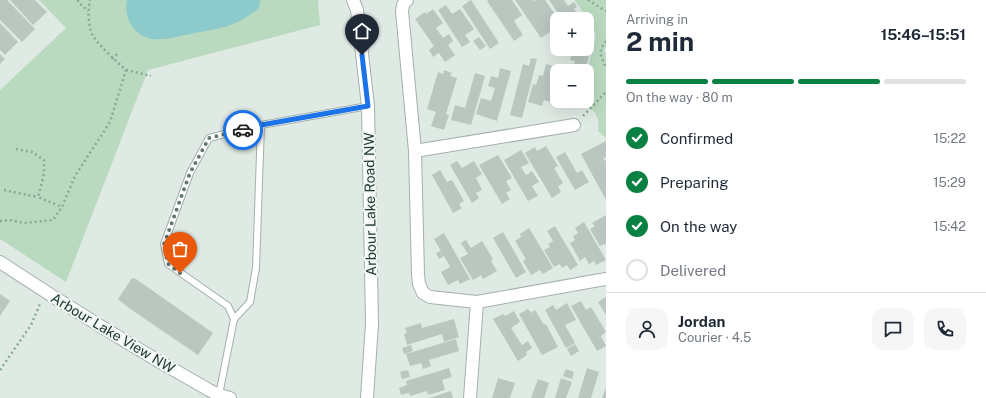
<!DOCTYPE html>
<html lang="en">
<head>
<meta charset="utf-8">
<style>
	body { margin:0; font-family:"Public Sans",sans-serif; background:#f6f6f7; color:#1f2937; height:100vh; display:flex; flex-direction:column; font-size:15px; white-space:nowrap }
	* { box-sizing:border-box; margin:0 }
	p { font-size:13px; color:#747a83 }
	.icon { flex:none; width:22px; height:22px; fill:none; stroke:currentColor; stroke-width:2; stroke-linecap:round; stroke-linejoin:round }
	.map { position:relative; flex:1; overflow:hidden }
	.side { display:flex; flex-direction:column; background:#fff; width:380px }
	.side>* { flex:none }
	.tools { position:absolute; left:550px; top:12px; display:grid; gap:8px }
	.tools a { display:grid; place-items:center; width:44px; height:44px; border-radius:8px; background:#fff; box-shadow:0 4px 16px #0002; font-size:20px }
	.pin { position:absolute; display:grid; place-items:center; width:34px; height:34px; color:#fff; margin:-41px -17px; border-radius:50% 50% 50% 0; rotate:-45deg; box-shadow:0 0 4px #0007 }
	.pin .icon { rotate:45deg }
	.courier { position:absolute; display:grid; place-items:center; width:40px; height:40px; margin:-20px; border:3px solid #1a73e8; border-radius:50%; background:#fff; color:#222; box-shadow:0 1px 5px #0007 }
	.headline em { font-style:normal; font-weight:700 }
	.headline div { display:flex; flex-direction:column-reverse }
	.headline { display:flex; align-items:center; justify-content:space-between; height:68px; padding:0 20px }
	h1 { font-size:26px; font-weight:700; line-height:30px }
	.bar { display:grid; grid-template-columns:repeat(4,1fr); gap:6px 4px; align-content:center; height:48px; padding:0 20px }
	.bar i { height:5px; border-radius:3px; background:#e0e1e3 }
	.bar .selected { background:#0b8043 }
	.bar p { grid-column:span 4 }
	.line { display:flex; align-items:center; gap:10px; padding:0 20px; border-top:1px solid #e0e1e3 }
	.line div { flex:1 }
	.round { display:grid; place-items:center; flex:none; width:42px; height:42px; border-radius:12px; background:#f6f6f7 }
	ol { padding:0 20px; list-style:none }
	li { display:flex; align-items:center; gap:12px; height:44px }
	li p { margin-inline-start:auto }
	li .icon { padding:4px; border-radius:50%; background:#0b8043; color:#fff; stroke-width:4 }
	li:last-child { color:#747a83 }
	li i { width:22px; height:22px; border:2px solid #e0e1e3; border-radius:50% }
	main { display:flex; flex:1; min-height:0 }
	.map>svg:first-child { display:block }
	.green { fill:#badabf }
	.water { fill:#8ccacc }
	.building { fill:#b9c7c0 }
	.lines { fill:none; stroke-linecap:round; stroke-linejoin:round }
	.service-casing { stroke:#a3b1aa; stroke-width:8 }
	.minor-casing { stroke:#a3b1aa; stroke-width:14 }
	.tertiary-casing { stroke:#a3b1aa; stroke-width:14 }
	.path { stroke:#83ab99; stroke-width:2.5; stroke-dasharray:2 3; stroke-linecap:butt }
	.service { stroke:#fff; stroke-width:6 }
	.minor { stroke:#fff; stroke-width:12 }
	.tertiary { stroke:#fff; stroke-width:12 }
	.done { stroke:#64776f; stroke-width:4; stroke-dasharray:0 7.2 }
	.route { stroke:#1a73e8; stroke-width:5 }
	.labels { text-anchor:middle; dominant-baseline:central; stroke-width:4; stroke-linejoin:round; paint-order:stroke }
	.street-label { font-size:14px; fill:#223930; stroke:#f0f7f3 }
</style>
</head>
<body>
<main>
<div class="map">
<svg width="606" height="398" viewBox="0 0 606 398">
	<rect width="100%" height="100%" fill="#e0eae4"/>
	<g class="green">
		<polygon points="39,0 318,0 320,25 148,70 66,282 0,239 0,90 66,28"/>
		<path d="M574,0H606V47L604,50L606,53V138L598,131C601,115 592,107 579,101H587V71L596,37L593,25Z"/>
	</g>
	<path class="water" d="M127,0H260L259,8C250,16 239,22 228,26C219,29 209,30 200,32C187,34 165,41 152,39C134,36 123,17 127,0Z"/>
	<g class="building">
		<polygon points="0,0 7,0 35,29 22,42 0,20"/>
		<polygon points="10,0 35,0 47,12 33,25"/>
		<polygon points="471,0 499,43 490,49 462,6"/>
		<polygon points="488,0 512,0 522,15 514,21 523,35 514,41 487,1"/>
		<polygon points="515,0 533,0 534,1 536,0 545,0 554,13 553,14 557,20 557,27 541,38"/>
		<polygon points="549,0 564,0 568,6 574,2 577,7 574,9 577,14 570,19 562,19"/>
		<polygon points="446,5 452,14 460,9 474,29 465,35 470,42 462,47 438,10"/>
		<polygon points="433,9 443,23 436,28 443,38 449,34 453,41 448,45 455,55 445,62 439,53 433,57 429,50 434,46 415,19 425,12 426,14"/>
		<polygon points="0,23 18,42 5,55 0,50"/>
		<polygon points="479,37 486,46 480,50 473,41"/>
		<polygon points="587,38 592,39 590,45 592,46 585,71 572,71 575,61 570,60 573,49 587,49"/>
		<polygon points="0,54 5,59 0,64"/>
		<polygon points="531,58 537,59 522,118 510,115 523,64 529,66"/>
		<polygon points="546,64 563,69 562,71 557,71 557,91 554,103 544,100 542,106 528,102 533,84 536,85 539,75 543,76"/>
		<polygon points="500,68 511,71 497,121 476,114 481,98 491,101 495,88 488,86 491,76 498,78"/>
		<polygon points="444,70 452,73 450,76 457,78 446,114 449,115 444,130 431,126 436,112 427,109 438,72 443,74"/>
		<polygon points="475,73 485,76 471,125 451,120 455,105 465,108"/>
		<polygon points="606,141 606,157 603,159 605,161 606,160 606,200 581,154"/>
		<polygon points="546,146 558,166 554,168 563,183 558,186 561,192 552,198 525,153 535,147 537,151"/>
		<polygon points="521,150 529,163 521,167 526,175 532,171 539,182 532,186 538,196 528,201 504,160"/>
		<polygon points="565,152 577,173 582,170 589,182 575,190 556,157"/>
		<polygon points="498,155 512,178 506,181 511,190 506,193 510,199 502,204 479,165"/>
		<polygon points="457,161 462,168 474,161 482,174 476,178 482,190 476,193 479,198 472,203 450,165"/>
		<polygon points="440,170 447,182 452,180 464,201 459,204 462,208 453,213 432,175"/>
		<polygon points="606,215 606,245 605,244 600,246 590,229 595,226 592,223"/>
		<polygon points="584,222 606,260 596,265 594,261 589,264 585,257 580,261 570,243 575,240 573,236 578,233 575,228"/>
		<polygon points="555,226 578,265 570,270 567,265 562,268 560,264 554,267 544,250 550,247 548,244 553,241 547,231"/>
		<polygon points="529,228 553,268 543,274 540,270 531,275 523,261 526,259 515,241 521,237 520,234"/>
		<polygon points="503,232 526,272 516,278 493,238"/>
		<polygon points="444,233 470,279 460,284 458,280 448,285 441,272 450,267 444,256 439,259 436,253 441,251 434,239"/>
		<polygon points="466,240 471,248 482,241 493,259 491,261 497,271 483,279 481,275 473,280 460,258 468,254 461,243"/>
		<polygon points="132,278 136,279 213,333 198,355 129,308 118,299"/>
		<polygon points="0,294 10,301 0,316"/>
		<polygon points="606,297 606,315 598,302"/>
		<polygon points="581,301 586,310 591,307 606,332 601,336 606,346 597,351 571,306"/>
		<polygon points="567,303 576,320 565,325 575,343 566,348 545,310 553,305 556,310"/>
		<polygon points="528,309 531,313 535,310 544,325 546,324 558,347 542,355 519,314"/>
		<polygon points="514,311 520,322 511,328 522,345 528,341 532,348 526,352 527,355 518,361 493,319 503,314 505,316"/>
		<polygon points="454,319 459,337 444,342 442,334 407,345 404,334 407,333 405,328 421,323 422,328"/>
		<polygon points="456,339 459,351 429,360 431,366 423,369 421,363 410,366 406,354"/>
		<polygon points="575,344 579,351 571,356 567,349"/>
		<polygon points="411,345 413,351 404,354 402,348"/>
		<polygon points="449,368 452,377 442,380 445,390 428,395 427,391 410,396 409,393 401,395 399,388 407,385 406,381"/>
		<polygon points="587,368 599,372 591,398 578,398"/>
		<polygon points="566,369 574,372 572,379 563,376"/>
		<polygon points="408,370 410,377 402,379 400,372"/>
		<polygon points="498,378 515,383 510,398 492,398"/>
		<polygon points="561,378 572,382 566,398 555,398"/>
		<polygon points="538,379 549,383 544,398 531,398"/>
		<polygon points="606,388 606,398 602,398"/>
		<polygon points="451,391 453,398 429,398"/>
	</g>
	<g class="lines">
		<g class="service-casing">
			<g id="service">
				<polyline points="234,319 228,306 168,264 164,244 190,173 209,138 261,125"/>
				<polyline points="219,395 234,319 250,302 256,268 261,125 368,106"/>
			</g>
		</g>
		<g class="minor-casing">
			<g id="minor">
				<polyline points="407,0 403,5 402,11 415,151 418,274 419,284 423,293 430,297 477,302 606,279"/>
				<polyline points="415,151 574,125"/>
				<path d="M0,262C68,307 138,350 209,390L219,395L230,398"/>
				<polyline points="470,398 477,302"/>
			</g>
		</g>
		<g class="tertiary-casing">
			<polyline id="tertiary" points="353,0 357,10 368,106 372,324 367,398"/>
		</g>
		<g class="path">
			<polyline points="78,0 78,2 88,11"/>
			<polyline points="588,0 606,11"/>
			<path d="M606,41C597,53 601,55 606,68"/>
			<polyline points="112,59 117,54"/>
			<polyline points="126,70 151,76"/>
			<polyline points="583,116 606,92"/>
			<polyline points="16,149 32,152 44,160 44,174 38,197 62,207"/>
			<polyline points="4,190 38,197"/>
			<path d="M0,221L9,220L25,223L53,220L62,207L75,176L110,122L126,70C117,62 97,44 92,34C88,24 88,10 90,0"/>
			<polyline points="0,370 31,325 40,304"/>
		</g>
		<use href="#service" class="service"/>
		<use href="#minor" class="minor"/>
		<use href="#tertiary" class="tertiary"/>
	</g>
	<g class="lines">
		<polyline class="done" points="180,273 168,264 164,244 190,173 209,138 243,130"/>
		<polyline class="route" points="243,130 261,125 368,106 362,55"/>
	</g>
	<g class="labels">
		<g class="street-label">
			<text transform="translate(370 204) rotate(-91)">Arbour Lake Road NW</text>
			<text transform="translate(113 333) rotate(31)">Arbour Lake View NW</text>
		</g>
	</g>
</svg>
<div class="tools">
<a>+</a>
<a>−</a>
</div>
<div class="pin" style="left:180px;top:273px;background:#ea580c"><svg class="icon" aria-label="bag" viewBox="0 0 24 24"><path d="M5 8h14l-1 12H6zM9 8a3 3 0 0 1 6 0"/></svg></div>
<div class="pin" style="left:362px;top:55px;background:#1f2937"><svg class="icon" aria-label="home" viewBox="0 0 24 24"><path d="M3 11l9-7 9 7M6 9v11h12V9"/></svg></div>
<div class="courier" style="left:243px;top:130px"><svg class="icon" aria-label="car" viewBox="0 0 24 24"><path d="M5 17H2v-5l4-1 3-4h7l3 4 3 1v5h-3M9 17h6M6 11h13"/><circle cx="7" cy="17" r="2"/><circle cx="17" cy="17" r="2"/></svg></div>
</div>
<section class="side">
<div class="headline"><div><h1>2 min</h1><p>Arriving in</p></div><em>15:46–15:51</em></div>
<div class="bar"><i class="selected"></i><i class="selected"></i><i class="selected"></i><i></i><p>On the way · 80 m</p></div>
<ol>
<li><svg class="icon" aria-label="check" viewBox="0 0 24 24"><path d="M5 12l5 5 9-10"/></svg>Confirmed<p>15:22</p></li>
<li><svg class="icon" aria-label="check" viewBox="0 0 24 24"><path d="M5 12l5 5 9-10"/></svg>Preparing<p>15:29</p></li>
<li><svg class="icon" aria-label="check" viewBox="0 0 24 24"><path d="M5 12l5 5 9-10"/></svg>On the way<p>15:42</p></li>
<li><i></i>Delivered</li>
</ol>
<div class="line" style="height:72px"><a class="round"><svg class="icon" aria-label="person" viewBox="0 0 24 24"><circle cx="12" cy="8" r="4"/><path d="M4 21q1-7 8-7t8 7"/></svg></a><div><b>Jordan</b><p>Courier · 4.5</p></div><a class="round"><svg class="icon" aria-label="chat" viewBox="0 0 24 24"><path d="M4 5h16v11H9l-5 4z"/></svg></a><a class="round"><svg class="icon" aria-label="phone" viewBox="0 0 24 24"><path d="M5 4h4l2 5-3 2q2 4 5 5l2-3 5 2v4C11 20 4 13 5 4z"/></svg></a></div>
</section>
</main>
</body>
</html>
